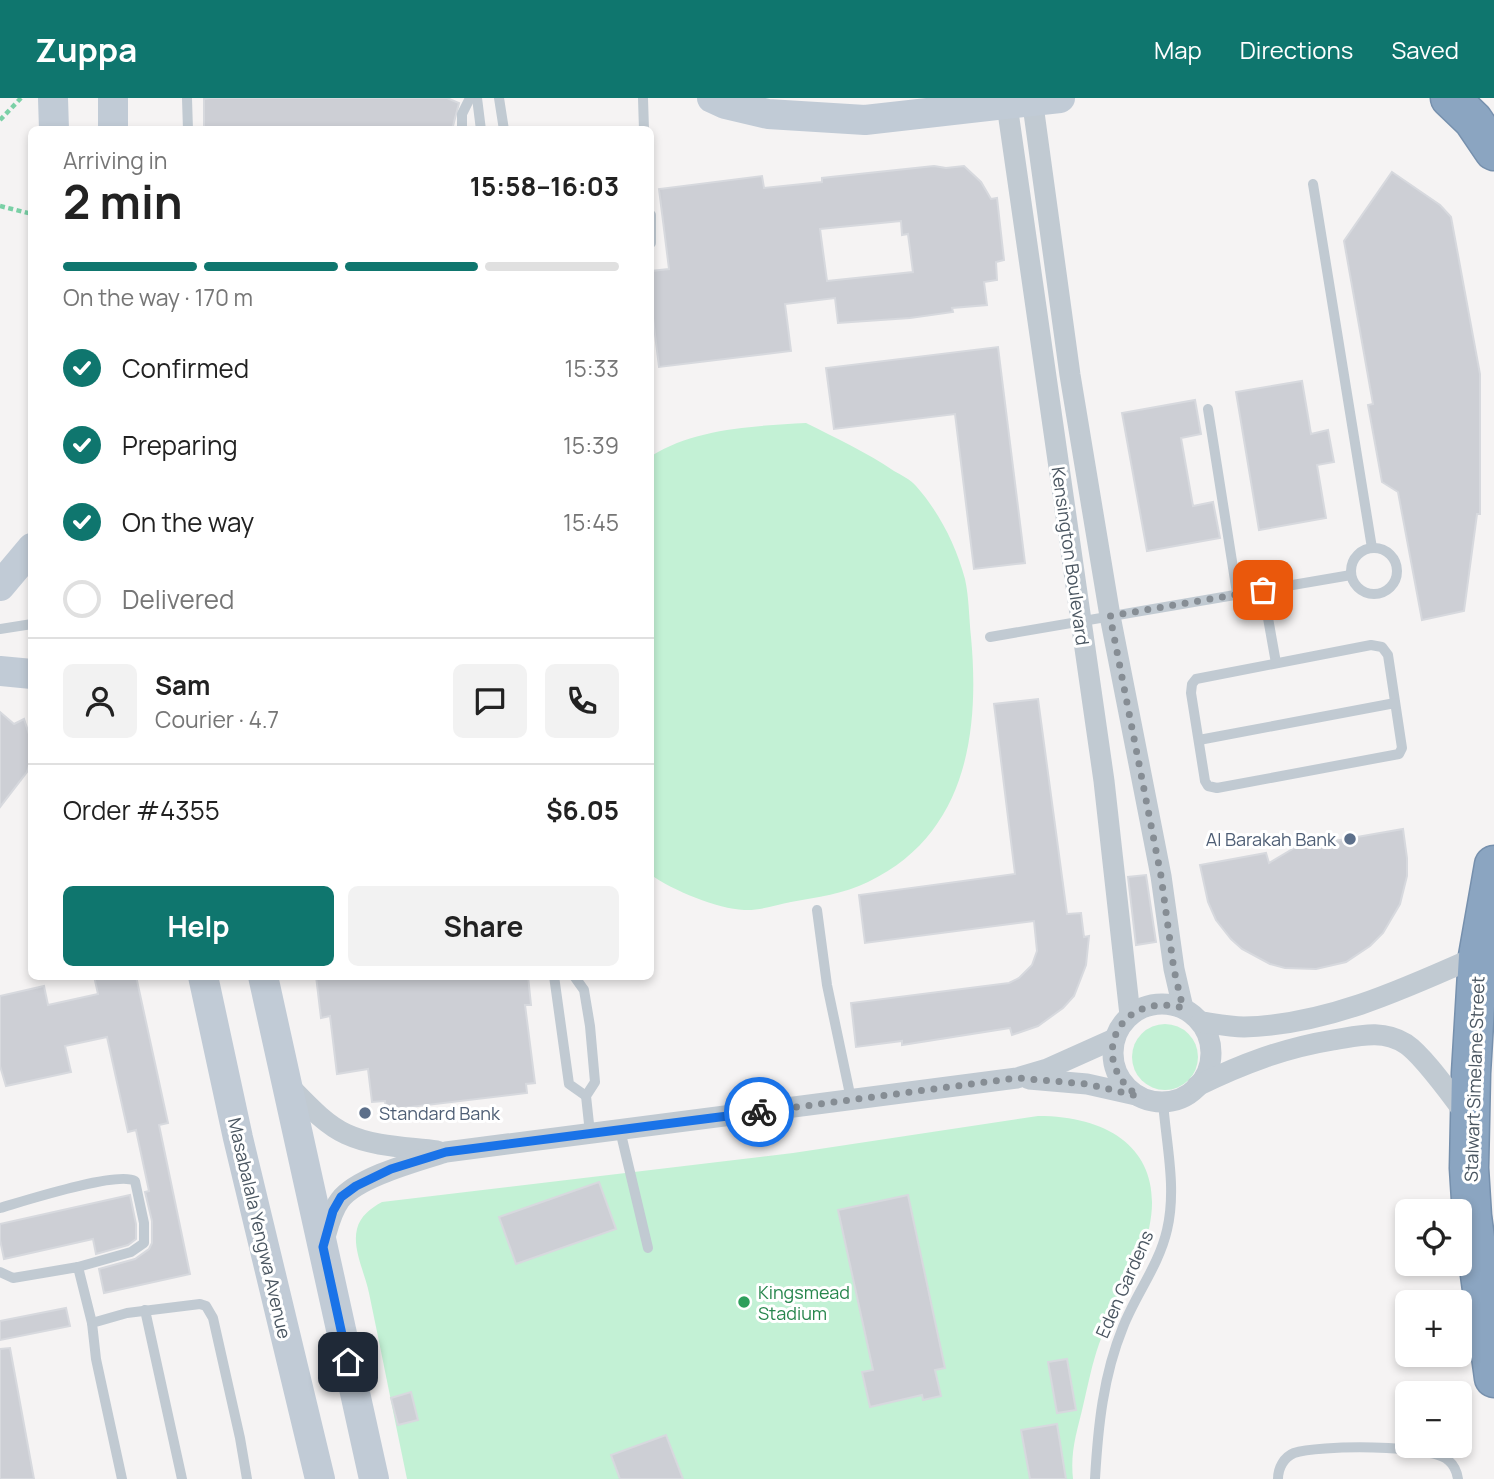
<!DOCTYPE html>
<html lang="en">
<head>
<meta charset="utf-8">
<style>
	body { margin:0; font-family:Manrope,sans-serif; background:#f2f2f2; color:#222; height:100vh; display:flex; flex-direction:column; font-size:26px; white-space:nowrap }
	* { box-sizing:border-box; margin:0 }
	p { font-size:23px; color:#767676 }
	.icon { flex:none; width:38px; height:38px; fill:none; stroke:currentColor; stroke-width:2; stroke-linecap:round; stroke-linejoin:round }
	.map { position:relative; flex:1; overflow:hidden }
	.drawer { position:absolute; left:28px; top:28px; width:626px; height:854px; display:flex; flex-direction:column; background:#fff; border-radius:10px; box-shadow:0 4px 10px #0003 }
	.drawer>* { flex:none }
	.tools { position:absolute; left:1395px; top:1101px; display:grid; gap:14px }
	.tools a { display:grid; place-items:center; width:77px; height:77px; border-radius:10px; background:#fff; box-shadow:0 4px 10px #0003; font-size:35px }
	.pin { position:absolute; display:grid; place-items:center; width:60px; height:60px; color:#fff; margin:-30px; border-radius:14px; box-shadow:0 4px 10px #0006 }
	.courier { position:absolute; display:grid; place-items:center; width:70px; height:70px; margin:-35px; border:5px solid #1a73e8; border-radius:50%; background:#fff; color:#222; box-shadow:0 2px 9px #0007 }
	.overview em { font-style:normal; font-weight:700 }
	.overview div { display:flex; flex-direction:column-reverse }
	.overview { display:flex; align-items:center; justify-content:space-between; height:119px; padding:0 35px }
	h1 { font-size:46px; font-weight:700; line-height:52px }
	.bar { display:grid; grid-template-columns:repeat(4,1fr); gap:10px 7px; align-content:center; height:84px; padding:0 35px }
	.bar i { height:9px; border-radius:5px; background:#e0e0e0 }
	.bar .active { background:#0f766e }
	.bar p { grid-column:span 4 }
	.line { display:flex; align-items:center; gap:18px; padding:0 35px; border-top:2px solid #e0e0e0 }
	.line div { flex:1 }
	.round { display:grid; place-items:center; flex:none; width:74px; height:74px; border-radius:10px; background:#f2f2f2 }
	ol { padding:0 35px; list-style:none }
	li { display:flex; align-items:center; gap:21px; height:77px }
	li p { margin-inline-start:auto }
	li .icon { padding:7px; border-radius:50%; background:#0f766e; color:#fff; stroke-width:4 }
	li:last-child { color:#767676 }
	li i { width:38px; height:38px; border:4px solid #e0e0e0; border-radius:50% }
	.cta { display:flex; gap:14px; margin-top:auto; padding:14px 35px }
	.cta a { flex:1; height:80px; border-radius:10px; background:#0f766e; color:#fff; font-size:28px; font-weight:700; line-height:80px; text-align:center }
	.cta a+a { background:#f2f2f2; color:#222 }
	header { display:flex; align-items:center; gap:42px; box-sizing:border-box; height:98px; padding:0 35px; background:#0f766e; color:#fff }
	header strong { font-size:33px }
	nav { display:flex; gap:38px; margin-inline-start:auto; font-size:24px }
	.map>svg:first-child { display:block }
	.green { fill:#c3f1d5 }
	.building { fill:#cdcfd5; stroke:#d7d9de; stroke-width:2; fill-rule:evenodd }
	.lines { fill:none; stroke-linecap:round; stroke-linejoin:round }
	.highway-casing { stroke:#7690ad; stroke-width:41 }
	.path { stroke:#7ad0a6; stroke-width:4.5; stroke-dasharray:5 3.5; stroke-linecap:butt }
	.lane { stroke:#c1cad2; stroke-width:10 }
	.street { stroke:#c1cad2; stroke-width:21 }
	.secondary { stroke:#c1cbd6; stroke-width:30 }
	.highway { stroke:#8ba5c1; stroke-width:38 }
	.done { stroke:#868d94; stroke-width:7; stroke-dasharray:0 12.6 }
	.route { stroke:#1a73e8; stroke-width:9 }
	.service-dot { fill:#5c6f8a; stroke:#fff; stroke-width:2.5 }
	.leisure-dot { fill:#2e9e5b; stroke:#fff; stroke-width:2.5 }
	.labels { text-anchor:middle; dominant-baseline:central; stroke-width:6; stroke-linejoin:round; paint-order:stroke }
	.street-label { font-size:18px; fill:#4a5661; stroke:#fff }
	.service-label { font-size:18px; fill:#4e5e75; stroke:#fff; text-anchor:end }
	.leisure-label { font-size:18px; fill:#27864d; stroke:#fff; text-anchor:start }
</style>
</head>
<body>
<header>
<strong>Zuppa</strong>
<nav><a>Map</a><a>Directions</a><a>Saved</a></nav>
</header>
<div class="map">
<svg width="1494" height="1381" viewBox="0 0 1494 1381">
	<rect width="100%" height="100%" fill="#f5f3f3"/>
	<g class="green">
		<path d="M806,325C836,340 866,354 894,373C901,377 910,381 916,388C939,414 956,447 965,481C969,499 969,520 971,539C980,636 966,737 868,784C844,796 817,799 791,804C776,807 759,813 744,812C718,811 672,792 651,777V358C696,330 754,328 806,325Z"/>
		<circle cx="1165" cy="959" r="33"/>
		<path d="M1038,1018C1128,1018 1176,1070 1140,1159C1128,1189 1110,1216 1099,1246C1092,1266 1088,1287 1083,1308C1077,1334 1070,1353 1073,1381H407C394,1319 382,1257 369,1195C365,1175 352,1151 357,1131C360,1118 371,1110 382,1104L793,1055Z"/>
	</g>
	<g class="building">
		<polygon points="209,0 447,0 459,5 452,32 204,32 204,1"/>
		<path d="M934,68L946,70L964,68L981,84L991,101L997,100L1004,162L996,164L997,182L984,184L987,207L952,210L953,214L910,220L838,225L835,200L785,206L791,253L659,269L651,204V173L669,171L659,91L762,78L764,90L822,84V80ZM901,123L902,137L908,136L913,174L827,183L820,131Z"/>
		<polygon points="1392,74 1440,107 1451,119 1480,276 1480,416 1477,416 1464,513 1422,522 1398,394 1382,384 1368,307 1373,306 1344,143"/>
		<polygon points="998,249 1025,465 974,471 955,316 834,331 826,270"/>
		<polygon points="1302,283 1311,336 1328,332 1334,364 1317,367 1326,420 1259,432 1236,294"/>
		<polygon points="1195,302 1201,336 1181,340 1193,408 1213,404 1220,440 1147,453 1122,315"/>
		<polygon points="1038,601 1067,816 1081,815 1084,839 1089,838 1086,867 1074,898 1063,910 1038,928 1012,937 1010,930 902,947 902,943 856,949 851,905 1009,885 1019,880 1032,867 1037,853 1034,823 865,845 859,797 1015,776 994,606"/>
		<polygon points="0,614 14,626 24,621 31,642 30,665 27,674 0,709"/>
		<polygon points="1403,731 1407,760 1407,778 1400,806 1383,835 1370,848 1346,864 1316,871 1285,870 1270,866 1242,851 1231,841 1216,822 1208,804 1200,767 1266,755 1269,765 1296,749 1309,747 1336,750 1334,743"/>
		<polygon points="1146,777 1156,844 1136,847 1128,779"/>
		<polygon points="94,878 136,878 168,1025 159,1027 190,1176 104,1195 99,1171 135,1161 149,1151 152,1145 152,1123 145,1094 149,1093 136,1032 128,1034 107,939 65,948 71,974 6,988 0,968 0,898 44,888 48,907 98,896"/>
		<polygon points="316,878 528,878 531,907 525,907 535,985 526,986 527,995 386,1012 385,1003 372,1004 368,971 337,976 330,918 321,920"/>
		<polygon points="599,1084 616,1131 516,1166 499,1119"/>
		<polygon points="130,1097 136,1126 136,1141 128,1147 96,1156 93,1141 4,1161 0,1142 0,1126"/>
		<polygon points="908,1097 945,1270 935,1272 941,1298 923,1302 922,1297 870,1309 862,1274 873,1272 838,1112"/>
		<polygon points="66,1210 70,1228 0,1242 0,1223"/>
		<polygon points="10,1250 34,1381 0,1381 0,1251"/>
		<polygon points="1067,1261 1076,1312 1057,1315 1048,1264"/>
		<polygon points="411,1294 418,1322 398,1327 391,1300"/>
		<polygon points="1057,1326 1066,1381 1030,1381 1021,1332"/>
		<polygon points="666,1337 683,1381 620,1381 611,1357"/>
	</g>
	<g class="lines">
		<g class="highway-casing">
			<g id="highway">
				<polyline points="1450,0 1473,22 1494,53"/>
				<polyline points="1494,767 1478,858 1471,975 1469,1070 1472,1118 1494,1280"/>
			</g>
		</g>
		<g class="path">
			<polyline points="0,22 21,0"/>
			<polyline points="0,108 32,116"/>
		</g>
		<g class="lane">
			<polyline points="187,0 188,32"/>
			<polyline points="477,0 481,32"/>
			<polyline points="499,0 504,32"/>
			<polyline points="643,0 644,32"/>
			<polyline points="462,32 462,16 470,0"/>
			<polyline points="1313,86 1372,450"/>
			<polyline points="651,117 651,145"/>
			<polyline points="1208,311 1237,495"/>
			<circle cx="1374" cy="473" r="23"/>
			<polyline points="1263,492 1276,565"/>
			<polyline points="0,531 32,526"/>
			<polyline points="990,539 1351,477"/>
			<polygon points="1371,547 1382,549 1388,557 1402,650 1399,656 1217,690 1208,688 1205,683 1191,595 1192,586 1196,581"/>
			<polyline points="1199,642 1395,605"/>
			<polyline points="817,812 827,887 851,1001"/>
			<polyline points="554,878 569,986 586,998"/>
			<polyline points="574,878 584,892 590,928 595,984 586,998 590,1035"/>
			<polyline points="620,1032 648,1150"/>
			<path d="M0,1110C24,1103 117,1073 135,1083L144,1125V1145L131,1154L78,1169"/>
			<polyline points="0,1174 13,1180 78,1169 92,1225"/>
			<polyline points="145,1212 182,1381"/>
			<polyline points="122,1381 96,1261 92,1225 127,1215 200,1206 206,1208 213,1220 240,1340 247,1381"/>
			<path d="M1095,1381C1098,1329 1103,1278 1123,1229C1136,1196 1159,1167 1167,1132C1177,1090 1166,1045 1163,1004"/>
			<path d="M1278,1381C1278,1370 1284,1359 1294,1355C1317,1347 1431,1346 1448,1362C1454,1367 1457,1374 1458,1381"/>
		</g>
		<g class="street">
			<polyline points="1006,0 1104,683 1130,917"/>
			<polyline points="1032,0 1070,277 1110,518 1161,778 1174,871 1183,910"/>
			<circle cx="1162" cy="955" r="49"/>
			<path d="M1201,924C1215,926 1230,929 1244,929C1326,927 1404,891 1478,858"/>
			<polyline points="1029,981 1087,986 1136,997"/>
			<path d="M288,987C305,1004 324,1026 346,1036C374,1049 407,1049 437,1053"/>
			<path d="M1197,988C1242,966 1284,950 1333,942C1359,938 1382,931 1406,946C1424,958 1453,1000 1468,1019"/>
			<path d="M324,1143C328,1129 331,1114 340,1102C357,1079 418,1063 446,1054L1017,980L1047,971L1114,941"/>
		</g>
		<g class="secondary">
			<polyline points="53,0 54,32"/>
			<polyline points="712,0 725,6 768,16 865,22 1060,0"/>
			<polyline points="113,32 113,0"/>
			<polyline points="0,488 32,450"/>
			<polyline points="0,573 32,576"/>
			<polyline points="203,878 238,1040 320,1381"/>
			<polyline points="263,878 374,1381"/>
		</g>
		<use href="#highway" class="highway"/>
	</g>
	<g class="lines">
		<path class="done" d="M759,1014L1017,980L1087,986L1138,998C1085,960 1121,892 1183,910L1174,872L1161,778L1110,518L1263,492"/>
		<polyline class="route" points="348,1264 323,1149 333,1113 341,1099 356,1088 391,1071 446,1054 759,1014"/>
	</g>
	<g class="service-dot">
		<circle cx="1350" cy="741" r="7"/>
		<circle cx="365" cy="1015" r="7"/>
	</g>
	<circle class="leisure-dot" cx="744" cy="1204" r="7"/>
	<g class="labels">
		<g class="street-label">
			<text transform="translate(1071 458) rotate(82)">Kensington Boulevard</text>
			<text transform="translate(1474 981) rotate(-88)">Stalwart Simelane Street</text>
			<text transform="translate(260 1130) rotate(77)">Masabalala Yengwa Avenue</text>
			<text transform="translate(1124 1186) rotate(-66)">Eden Gardens</text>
		</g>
		<g class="service-label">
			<text x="1336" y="741">Al Barakah Bank</text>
			<text x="379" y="1015" text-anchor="start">Standard Bank</text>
		</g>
		<g class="leisure-label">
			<text x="758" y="1194">Kingsmead<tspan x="758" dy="21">Stadium</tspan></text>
		</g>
	</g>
</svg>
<div class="tools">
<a><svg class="icon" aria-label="locate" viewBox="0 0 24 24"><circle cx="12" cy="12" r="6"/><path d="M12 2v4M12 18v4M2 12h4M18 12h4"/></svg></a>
<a>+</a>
<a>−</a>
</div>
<div class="pin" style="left:1263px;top:492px;background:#ea580c"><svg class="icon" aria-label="bag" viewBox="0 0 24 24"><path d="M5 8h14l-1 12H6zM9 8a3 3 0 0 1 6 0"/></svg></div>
<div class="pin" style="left:348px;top:1264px;background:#1f2937"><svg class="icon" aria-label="home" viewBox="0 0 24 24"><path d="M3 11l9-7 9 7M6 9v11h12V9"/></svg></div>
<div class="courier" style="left:759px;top:1014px"><svg class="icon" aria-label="bike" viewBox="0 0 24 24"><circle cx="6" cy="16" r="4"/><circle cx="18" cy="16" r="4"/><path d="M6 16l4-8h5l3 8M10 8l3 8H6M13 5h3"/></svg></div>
<section class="drawer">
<div class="overview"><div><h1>2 min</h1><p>Arriving in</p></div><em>15:58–16:03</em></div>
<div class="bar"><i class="active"></i><i class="active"></i><i class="active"></i><i></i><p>On the way · 170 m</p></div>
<ol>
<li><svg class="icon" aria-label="check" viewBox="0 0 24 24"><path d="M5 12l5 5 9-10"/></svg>Confirmed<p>15:33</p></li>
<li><svg class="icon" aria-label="check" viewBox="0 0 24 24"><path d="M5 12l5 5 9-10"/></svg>Preparing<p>15:39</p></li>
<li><svg class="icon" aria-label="check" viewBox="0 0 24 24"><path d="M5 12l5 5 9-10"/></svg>On the way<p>15:45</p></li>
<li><i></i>Delivered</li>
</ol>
<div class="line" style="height:126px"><a class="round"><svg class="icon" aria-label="person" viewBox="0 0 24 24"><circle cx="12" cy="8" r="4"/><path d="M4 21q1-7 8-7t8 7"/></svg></a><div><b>Sam</b><p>Courier · 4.7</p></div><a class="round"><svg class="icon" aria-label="chat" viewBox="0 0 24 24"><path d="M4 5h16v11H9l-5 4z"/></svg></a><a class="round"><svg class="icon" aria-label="phone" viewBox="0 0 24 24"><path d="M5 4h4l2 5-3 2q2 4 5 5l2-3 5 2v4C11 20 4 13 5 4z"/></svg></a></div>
<div class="line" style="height:91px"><div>Order #4355</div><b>$6.05</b></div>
<div class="cta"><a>Help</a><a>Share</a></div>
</section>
</div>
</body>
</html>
